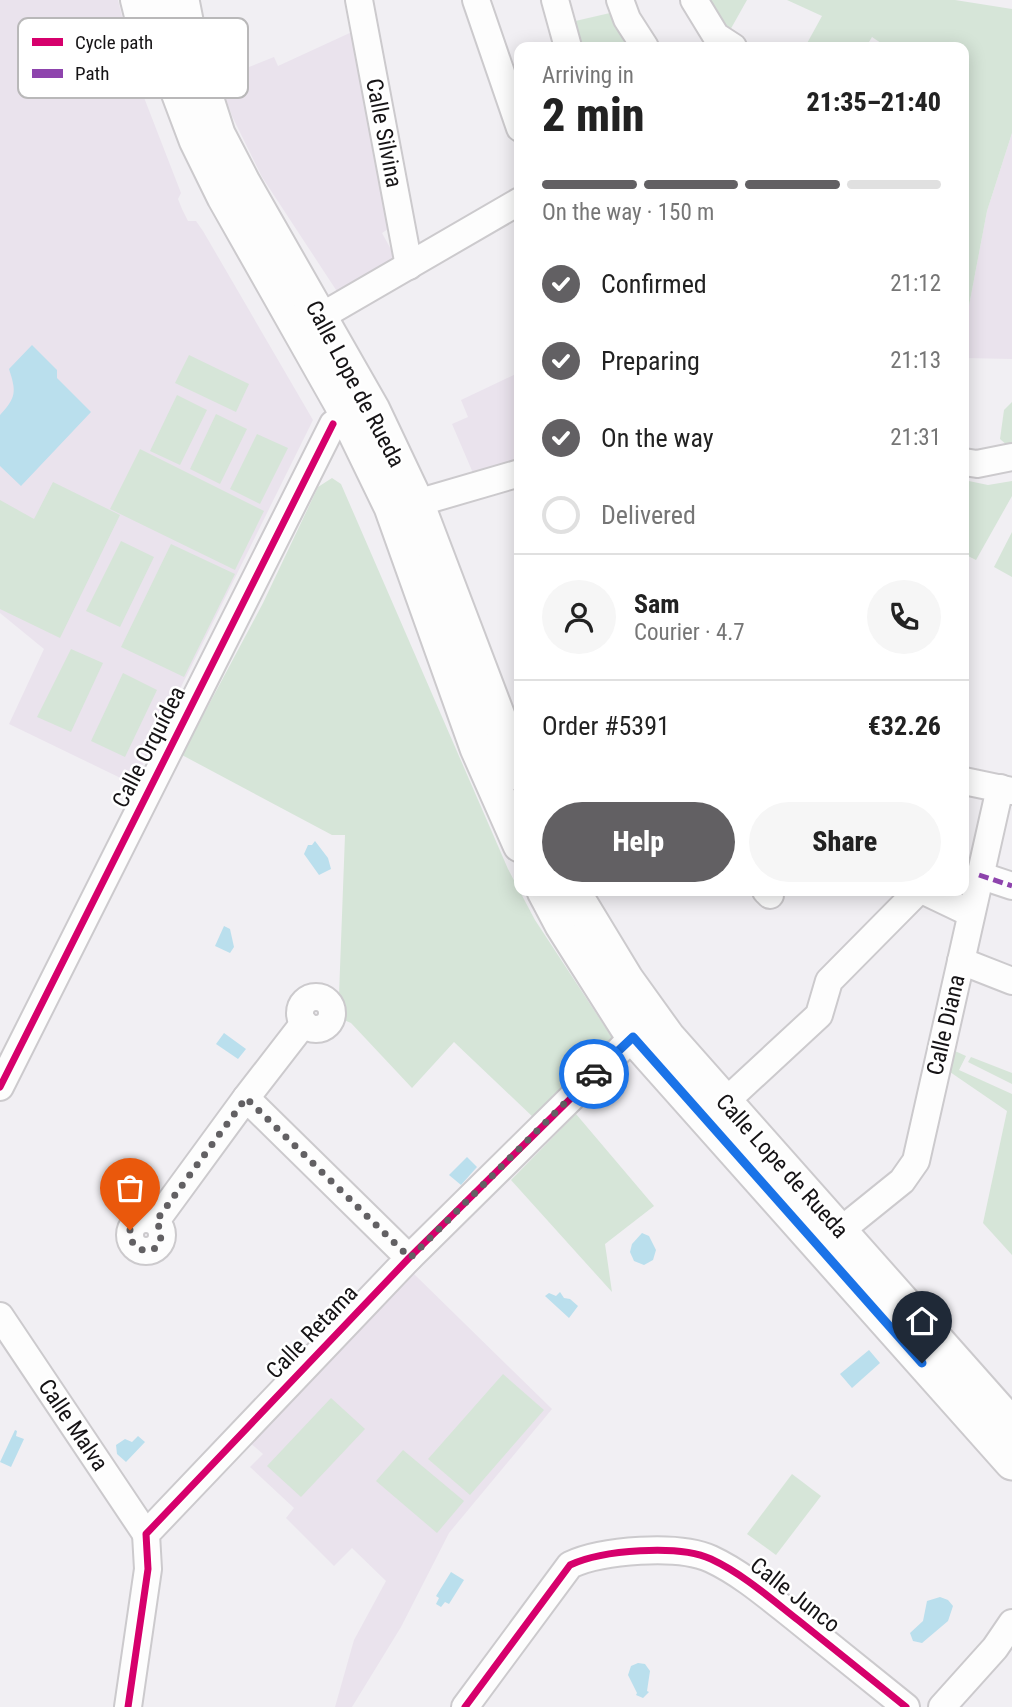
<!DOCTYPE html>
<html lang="en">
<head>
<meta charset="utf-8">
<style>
	body { margin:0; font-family:"Roboto Condensed",sans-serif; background:#f6f6f6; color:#222; height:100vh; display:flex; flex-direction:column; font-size:26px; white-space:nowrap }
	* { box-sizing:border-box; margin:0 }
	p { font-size:23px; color:#767676 }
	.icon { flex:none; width:38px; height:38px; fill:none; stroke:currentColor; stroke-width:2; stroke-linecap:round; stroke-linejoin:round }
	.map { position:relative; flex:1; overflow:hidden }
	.details { position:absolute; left:514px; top:42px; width:455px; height:854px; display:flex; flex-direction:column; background:#fff; border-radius:14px; box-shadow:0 4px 18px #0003 }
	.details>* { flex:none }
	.pin { position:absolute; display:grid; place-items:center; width:60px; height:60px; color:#fff; margin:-72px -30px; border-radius:50% 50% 50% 0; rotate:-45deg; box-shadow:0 0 7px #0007 }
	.pin .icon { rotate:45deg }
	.courier { position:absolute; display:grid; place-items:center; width:70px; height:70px; margin:-35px; border:5px solid #1a73e8; border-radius:50%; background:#fff; color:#222; box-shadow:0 2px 9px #0007 }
	.head em { font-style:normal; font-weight:800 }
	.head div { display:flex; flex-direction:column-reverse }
	.head { display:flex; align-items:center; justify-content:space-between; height:119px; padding:0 28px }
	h1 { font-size:46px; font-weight:800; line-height:52px }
	.bar { display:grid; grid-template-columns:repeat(4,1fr); gap:10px 7px; align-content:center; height:84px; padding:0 28px }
	.bar i { height:9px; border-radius:5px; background:#e0e0e0 }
	.bar .selected { background:#626063 }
	.bar p { grid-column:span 4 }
	.line { display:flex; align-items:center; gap:18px; padding:0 28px; border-top:2px solid #e0e0e0 }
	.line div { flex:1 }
	.round { display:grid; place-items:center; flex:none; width:74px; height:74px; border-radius:37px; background:#f6f6f6 }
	ol { padding:0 28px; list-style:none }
	li { display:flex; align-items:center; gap:21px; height:77px }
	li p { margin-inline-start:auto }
	li .icon { padding:7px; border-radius:50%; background:#626063; color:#fff; stroke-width:4 }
	li:last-child { color:#767676 }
	li i { width:38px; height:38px; border:4px solid #e0e0e0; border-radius:50% }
	.action { display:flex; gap:14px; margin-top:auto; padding:14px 28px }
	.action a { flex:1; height:80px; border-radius:42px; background:#626063; color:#fff; font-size:28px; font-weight:800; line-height:80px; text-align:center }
	.action a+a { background:#f6f6f6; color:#222 }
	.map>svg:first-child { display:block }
	.built { fill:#eae3ed }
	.green { fill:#d6e5d8 }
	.water { fill:#badfed }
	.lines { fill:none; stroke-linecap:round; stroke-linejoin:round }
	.minor-casing { stroke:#cccacd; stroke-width:30 }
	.major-casing { stroke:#cccacd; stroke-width:37 }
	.minor { stroke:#fdfdfd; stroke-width:26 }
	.major { stroke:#fdfdfd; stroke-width:33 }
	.quiet { stroke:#8e44ad; stroke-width:5; stroke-dasharray:10 5; stroke-linecap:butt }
	.cycleway-casing { stroke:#fff; stroke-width:11 }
	.cycleway { stroke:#d6006c; stroke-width:7 }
	.done { stroke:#626063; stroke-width:7; stroke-dasharray:0 12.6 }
	.route { stroke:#1a73e8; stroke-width:9 }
	.labels { text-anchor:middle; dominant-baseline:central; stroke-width:5; stroke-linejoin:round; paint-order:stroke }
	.street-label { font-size:23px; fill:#151315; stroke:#fff }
	.key { fill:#fff; stroke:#b9b8b9; stroke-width:2 }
	.key-label { font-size:19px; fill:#151315 }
</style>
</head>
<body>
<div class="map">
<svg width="1012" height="1707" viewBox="0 0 1012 1707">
	<rect width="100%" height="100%" fill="#f1eff3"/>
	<g class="built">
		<polygon points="0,0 118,0 138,82 181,193 178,199 182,209 188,221 196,221 203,231 313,420 133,784 9,724 44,649 0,613"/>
		<polygon points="354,31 384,198 382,199 389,210 384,214 391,227 382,233 398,262 340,296 262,177 232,116 224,93 228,90 222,78 274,57 278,66"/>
		<polygon points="1012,133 1012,359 964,358 964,332 987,211"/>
		<polygon points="520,372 520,461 473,473 452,424 468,417 461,400"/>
		<polygon points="414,1274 552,1409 449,1533 401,1627 352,1707 335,1707 354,1640 386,1581 352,1548 334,1566 286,1518 294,1508 250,1467 263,1454 249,1442"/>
	</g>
	<g class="green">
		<polygon points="707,0 747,0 729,32"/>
		<polygon points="787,0 955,0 1012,9 1012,133 987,211 964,332 964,47 887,47 872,37 866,47 805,47 822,16"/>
		<polygon points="610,13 628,40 614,47 579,47 571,22"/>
		<polygon points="189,355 249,384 236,412 175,383"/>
		<polygon points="177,395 207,410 180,465 150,451"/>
		<polygon points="1012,402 1012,444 1008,446 1000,439 1004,410"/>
		<polygon points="216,414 247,429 220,484 190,469"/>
		<polygon points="257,434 288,448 260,504 230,489"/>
		<polygon points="140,449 264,511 235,570 110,509"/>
		<polygon points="332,478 341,484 508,869 535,920 613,1039 534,1118 454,1042 412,1088 351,1023 344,1020 344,1006 339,995 345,835 332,835 182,755 263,603 318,487"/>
		<polygon points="964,480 988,485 1012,481 1012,496 976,560 964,554"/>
		<polygon points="53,482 120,515 60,638 0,609 0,500 34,519"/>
		<polygon points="1012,532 1012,577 994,567"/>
		<polygon points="121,541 154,557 120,627 86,611"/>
		<polygon points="171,544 235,574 184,677 121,647"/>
		<polygon points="71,649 103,663 71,732 37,717"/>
		<polygon points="123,673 157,690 125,757 91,741"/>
		<polygon points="955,1051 966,1056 959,1070 1012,1094 1012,1255 983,1223 1007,1111 950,1072"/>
		<polygon points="971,1057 1012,1073 1012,1084 968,1062"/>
		<polygon points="576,1114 654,1206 605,1244 612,1292 511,1180"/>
		<polygon points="503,1374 544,1410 470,1495 428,1459"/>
		<polygon points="331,1398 365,1429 301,1497 267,1466"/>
		<polygon points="403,1450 464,1501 437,1533 376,1481"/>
		<polygon points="792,1474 821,1496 776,1555 747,1534"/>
	</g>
	<g class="water">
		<path d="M32,345L57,370V378L91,412L21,486L0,466V415C17,397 16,391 9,369Z"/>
		<polygon points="315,841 328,858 331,869 319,875 304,854 308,845 312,845"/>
		<polygon points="224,926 230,929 234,947 230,953 215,946"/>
		<polygon points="224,1033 246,1049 238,1059 216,1044"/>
		<polygon points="467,1157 477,1167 461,1185 449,1175"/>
		<polygon points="642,1233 649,1236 656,1250 653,1260 644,1265 634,1261 630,1252 632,1244"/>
		<polygon points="560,1292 564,1298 570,1299 578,1306 569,1318 545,1296 549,1293 556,1296"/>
		<polygon points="869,1350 880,1363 852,1388 840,1374"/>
		<polygon points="15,1430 17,1431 16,1436 24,1439 11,1467 0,1462"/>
		<polygon points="138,1436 145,1442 126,1462 117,1454 116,1445 125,1439 132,1442"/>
		<polygon points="451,1572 464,1580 449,1604 445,1602 441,1607 436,1604 439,1598 436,1596"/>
		<polygon points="940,1597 948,1600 953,1606 948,1621 922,1643 913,1641 910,1633 923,1621 927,1601"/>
		<polygon points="638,1663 645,1664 650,1671 647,1691 649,1692 643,1698 636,1695 637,1693 628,1675 631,1666"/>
	</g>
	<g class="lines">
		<g class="minor-casing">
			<g id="minor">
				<polyline points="134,0 151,68"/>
				<polyline points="359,0 409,266"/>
				<polyline points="476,0 520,128"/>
				<polyline points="555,0 568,47"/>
				<polyline points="620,0 627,19 645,47"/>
				<polyline points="694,0 716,36 733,47"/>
				<polyline points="320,317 520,201"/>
				<polyline points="964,462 977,464 1012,457"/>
				<polyline points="417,503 520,473"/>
				<polyline points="964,781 1012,791"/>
				<polyline points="979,875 1012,886"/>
				<polyline points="766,891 770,895"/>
				<polyline points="924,891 970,913"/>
				<polyline points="961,961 1012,981"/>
				<circle cx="316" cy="1013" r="16"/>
				<polyline points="0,1087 333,424"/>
				<polyline points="246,1098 304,1023"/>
				<polyline points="725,1102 819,1015 829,981 918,891"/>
				<circle cx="146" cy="1235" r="16"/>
				<polyline points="156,1221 246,1098 409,1258"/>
				<polyline points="840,1231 902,1181 916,1161 1000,788"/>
				<polyline points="0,1316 146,1534"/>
				<polyline points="128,1707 148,1569 146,1534 409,1258 633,1037"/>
				<path d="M465,1707L570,1565C602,1550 678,1544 711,1559C743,1574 770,1598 798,1620C834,1649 870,1678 906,1707"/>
				<polyline points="942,1707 995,1648 1012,1623"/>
			</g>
		</g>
		<g class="major-casing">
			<g id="major">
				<polyline points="156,0 167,63 196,140 224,197 340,402 391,507 477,748 520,845"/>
				<polyline points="182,0 193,56 218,134 244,184 373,410 417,503 520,774"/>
				<polyline points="544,891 562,925 633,1037 1012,1463"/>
				<polyline points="573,891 627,980 668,1037 1012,1425"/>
			</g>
		</g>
		<use href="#minor" class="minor"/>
		<use href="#major" class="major"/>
		<polyline class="quiet" points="979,875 1012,886"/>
		<g class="cycleway-casing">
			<g id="cycleway">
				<polyline points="0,1087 333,424"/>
				<polyline points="128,1707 148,1569 146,1534 409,1258 633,1037"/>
				<path d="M465,1707L570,1565C602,1550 678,1544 711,1559C743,1574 770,1598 798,1620C834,1649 870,1678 906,1707"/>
			</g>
		</g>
		<use href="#cycleway" class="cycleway"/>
	</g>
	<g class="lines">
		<path class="done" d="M130,1230C130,1246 139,1253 154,1249L159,1244L162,1233L156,1221L246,1098L410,1258L594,1074"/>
		<polyline class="route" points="594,1074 633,1037 922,1363"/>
	</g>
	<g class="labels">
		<g class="street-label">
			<text transform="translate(384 133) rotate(79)">Calle Silvina</text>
			<text transform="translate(355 384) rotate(62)">Calle Lope de Rueda</text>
			<text transform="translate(149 747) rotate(-63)">Calle Orquídea</text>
			<text transform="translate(946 1025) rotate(-77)">Calle Diana</text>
			<text transform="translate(782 1166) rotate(48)">Calle Lope de Rueda</text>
			<text transform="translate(312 1332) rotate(-46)">Calle Retama</text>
			<text transform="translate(73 1425) rotate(56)">Calle Malva</text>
			<text transform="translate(795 1595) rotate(38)">Calle Junco</text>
		</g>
	</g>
	<rect x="18" y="18" width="230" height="80" rx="10" class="key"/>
	<rect x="32" y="38" width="31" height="8" fill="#d6006c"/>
	<rect x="32" y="69" width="31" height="9" fill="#8e44ad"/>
	<g class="key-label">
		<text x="75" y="49">Cycle path</text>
		<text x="75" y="80">Path</text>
	</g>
</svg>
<div class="pin" style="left:130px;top:1230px;background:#ea580c"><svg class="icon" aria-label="bag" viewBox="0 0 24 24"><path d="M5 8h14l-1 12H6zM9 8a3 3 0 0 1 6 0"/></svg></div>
<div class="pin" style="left:922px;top:1363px;background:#1f2937"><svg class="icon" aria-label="home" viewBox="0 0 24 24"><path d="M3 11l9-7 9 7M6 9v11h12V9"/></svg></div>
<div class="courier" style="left:594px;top:1074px"><svg class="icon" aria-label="car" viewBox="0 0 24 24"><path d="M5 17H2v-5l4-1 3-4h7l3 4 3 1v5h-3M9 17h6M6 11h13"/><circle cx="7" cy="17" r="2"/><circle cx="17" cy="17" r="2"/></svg></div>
<section class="details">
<div class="head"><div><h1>2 min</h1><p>Arriving in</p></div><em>21:35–21:40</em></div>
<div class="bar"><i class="selected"></i><i class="selected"></i><i class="selected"></i><i></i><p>On the way · 150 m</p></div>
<ol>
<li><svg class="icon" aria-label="check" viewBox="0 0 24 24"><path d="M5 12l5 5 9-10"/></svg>Confirmed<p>21:12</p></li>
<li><svg class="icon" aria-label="check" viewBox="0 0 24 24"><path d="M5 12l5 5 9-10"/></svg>Preparing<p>21:13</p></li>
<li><svg class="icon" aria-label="check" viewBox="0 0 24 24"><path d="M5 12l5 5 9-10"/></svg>On the way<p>21:31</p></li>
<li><i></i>Delivered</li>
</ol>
<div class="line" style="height:126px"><a class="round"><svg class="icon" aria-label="person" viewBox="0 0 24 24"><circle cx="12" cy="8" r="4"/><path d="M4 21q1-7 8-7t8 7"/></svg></a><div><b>Sam</b><p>Courier · 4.7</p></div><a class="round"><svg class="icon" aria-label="phone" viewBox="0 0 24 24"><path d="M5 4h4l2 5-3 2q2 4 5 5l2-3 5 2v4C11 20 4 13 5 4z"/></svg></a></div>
<div class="line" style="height:91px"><div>Order #5391</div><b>€32.26</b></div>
<div class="action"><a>Help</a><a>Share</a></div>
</section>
</div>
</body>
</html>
